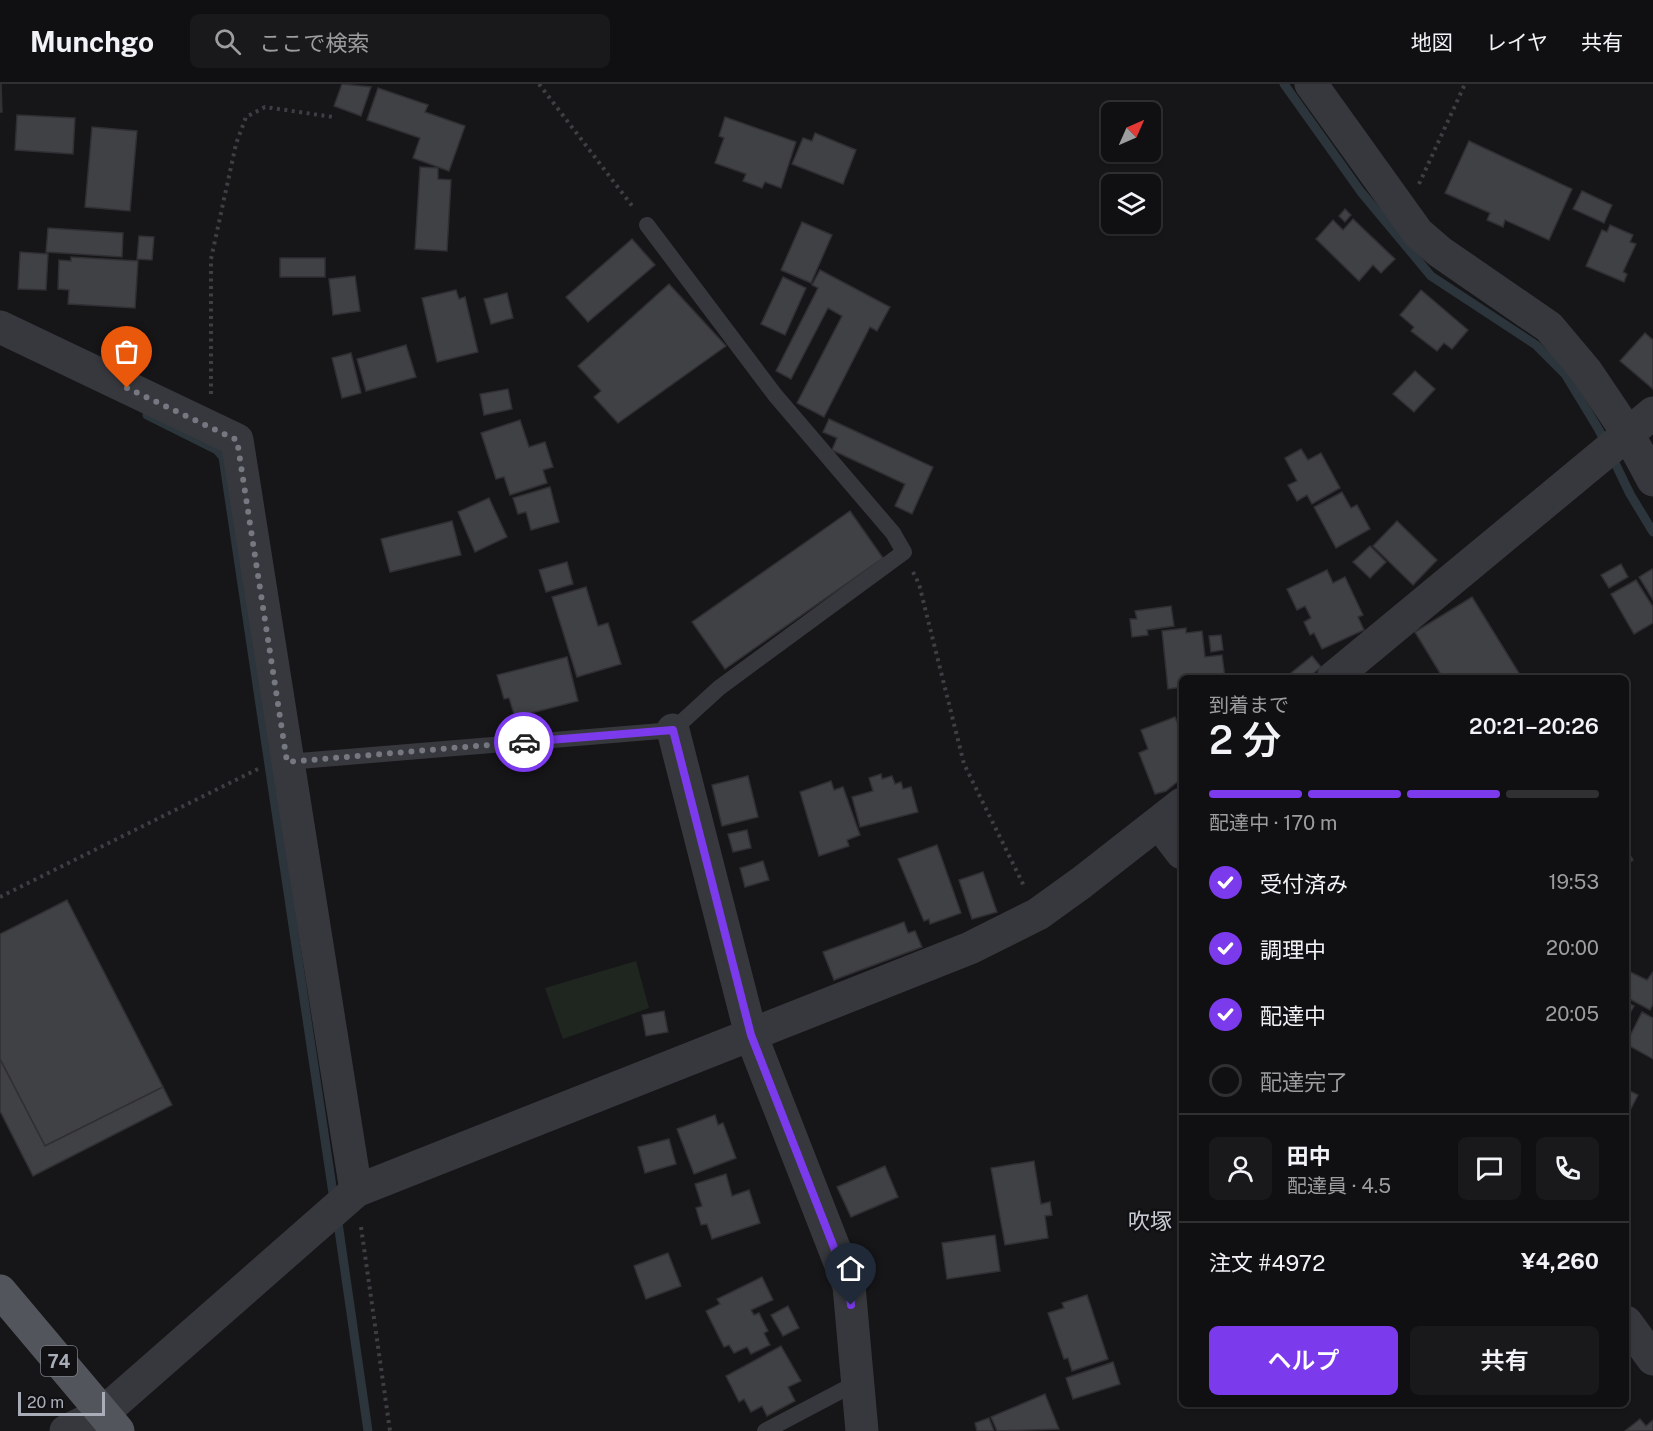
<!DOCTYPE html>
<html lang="ja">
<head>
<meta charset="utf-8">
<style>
	body { margin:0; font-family:"Public Sans","Noto Sans JP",sans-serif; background:#19191b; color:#f1f3f6; height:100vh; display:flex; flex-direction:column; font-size:22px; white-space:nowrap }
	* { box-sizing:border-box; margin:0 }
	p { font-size:20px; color:#9c9d9f }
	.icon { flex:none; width:33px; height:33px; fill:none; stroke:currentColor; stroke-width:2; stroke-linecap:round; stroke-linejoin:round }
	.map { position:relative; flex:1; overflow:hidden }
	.side { position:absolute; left:1179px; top:591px; width:450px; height:732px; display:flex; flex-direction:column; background:#101012; border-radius:9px; box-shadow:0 2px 4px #0004,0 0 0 2px #303032 }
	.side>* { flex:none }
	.needle { width:39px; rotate:45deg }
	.tools { position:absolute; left:1101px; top:18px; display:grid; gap:12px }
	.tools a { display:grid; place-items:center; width:60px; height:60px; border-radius:9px; background:#101012; box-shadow:0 2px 4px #0004,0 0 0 2px #303032; font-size:30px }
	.scale { position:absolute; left:18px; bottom:15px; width:87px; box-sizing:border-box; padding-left:6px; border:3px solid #a8adb8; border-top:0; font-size:16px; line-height:21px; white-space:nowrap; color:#a8adb8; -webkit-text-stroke:4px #111113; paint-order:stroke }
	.pin { position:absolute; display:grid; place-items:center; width:51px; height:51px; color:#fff; margin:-62px -26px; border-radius:50% 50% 50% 0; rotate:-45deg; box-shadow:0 0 6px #0007 }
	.pin .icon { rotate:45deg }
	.courier { position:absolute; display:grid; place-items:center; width:60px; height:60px; margin:-30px; border:4px solid #7c3aed; border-radius:50%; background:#fff; color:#222; box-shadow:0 2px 8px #0007 }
	.headline em { font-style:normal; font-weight:600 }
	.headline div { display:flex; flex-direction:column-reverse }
	.headline { display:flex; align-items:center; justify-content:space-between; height:102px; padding:0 30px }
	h1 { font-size:39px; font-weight:600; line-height:45px }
	.bar { display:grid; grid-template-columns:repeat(4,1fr); gap:9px 6px; align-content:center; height:72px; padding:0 30px }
	.bar i { height:8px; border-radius:4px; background:#303032 }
	.bar .current { background:#7c3aed }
	.bar p { grid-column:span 4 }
	.line { display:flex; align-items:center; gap:15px; padding:0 30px; border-top:2px solid #303032 }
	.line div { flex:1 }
	.round { display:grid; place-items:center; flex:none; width:63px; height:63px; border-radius:9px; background:#19191b }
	ol { padding:0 30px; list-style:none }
	li { display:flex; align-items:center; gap:18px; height:66px }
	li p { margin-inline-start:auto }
	li .icon { padding:6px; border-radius:50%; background:#7c3aed; color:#fff; stroke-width:4 }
	li:last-child { color:#9c9d9f }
	li i { width:33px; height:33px; border:3px solid #303032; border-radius:50% }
	.button { display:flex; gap:12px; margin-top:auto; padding:12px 30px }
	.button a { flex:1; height:69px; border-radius:9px; background:#7c3aed; color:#fff; font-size:24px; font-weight:600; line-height:69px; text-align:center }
	.button a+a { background:#19191b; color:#f1f3f6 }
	header { display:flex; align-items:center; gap:36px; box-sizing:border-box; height:84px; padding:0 30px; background:#101012; border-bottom:2px solid #303032 }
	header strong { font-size:28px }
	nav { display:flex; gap:33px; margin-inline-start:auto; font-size:21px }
	.search { width:420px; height:54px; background:#19191b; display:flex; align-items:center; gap:15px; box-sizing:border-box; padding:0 21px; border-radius:9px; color:#9c9d9f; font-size:22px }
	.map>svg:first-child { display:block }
	.green { fill:#1e261f }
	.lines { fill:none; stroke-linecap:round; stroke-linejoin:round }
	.stream { stroke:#2c353c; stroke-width:9 }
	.building { fill:#404145; stroke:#303034; stroke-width:1.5 }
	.path { stroke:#3d3f44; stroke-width:4; stroke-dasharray:3 4.5; stroke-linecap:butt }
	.lane { stroke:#37383d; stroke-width:16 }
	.street { stroke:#37383d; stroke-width:33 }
	.primary { stroke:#53555c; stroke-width:33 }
	.done { stroke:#757880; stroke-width:6; stroke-dasharray:0 10.8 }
	.route { stroke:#7c3aed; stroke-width:8 }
	.labels { text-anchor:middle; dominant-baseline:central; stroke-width:5; stroke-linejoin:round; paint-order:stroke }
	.shield { fill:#111113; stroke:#7b7e86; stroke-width:1.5 }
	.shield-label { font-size:18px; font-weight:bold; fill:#a8adb8 }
	.quarter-label { font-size:22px; fill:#c9ccd4; stroke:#111113 }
</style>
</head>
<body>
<header>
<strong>Munchgo</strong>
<div class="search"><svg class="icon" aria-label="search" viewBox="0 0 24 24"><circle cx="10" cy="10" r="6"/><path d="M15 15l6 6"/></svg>ここで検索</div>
<nav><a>地図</a><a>レイヤ</a><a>共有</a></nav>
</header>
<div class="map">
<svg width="1653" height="1347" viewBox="0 0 1653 1347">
	<rect width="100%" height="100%" fill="#161618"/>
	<polygon class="green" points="636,877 649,924 563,955 545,904"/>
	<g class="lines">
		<g class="stream">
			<polyline points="1284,0 1361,108 1431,192 1536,261 1565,290 1599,346 1630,410 1653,448"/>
			<polyline points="147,331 217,366 223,373 334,1116"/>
			<polyline points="337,1132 368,1347"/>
		</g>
	</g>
	<g class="building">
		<polygon points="0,0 1,0 2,28 0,28"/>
		<polygon points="342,0 371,3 361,32 334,22"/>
		<polygon points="378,4 428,21 425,28 465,42 449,87 413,74 420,54 367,36"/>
		<polygon points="17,31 75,34 73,70 15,66"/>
		<polygon points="725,33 796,58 781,104 765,98 762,104 743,97 746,90 715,79 724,54 719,52"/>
		<polygon points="92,43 137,47 130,127 85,123"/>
		<polygon points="815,49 856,66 843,100 792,80 803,54 812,57"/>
		<polygon points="1469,57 1572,105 1549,156 1505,136 1503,143 1487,136 1490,129 1445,109"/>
		<polygon points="420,83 438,84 438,95 451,96 447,167 415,165"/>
		<polygon points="1582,107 1612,121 1604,139 1573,125"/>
		<polygon points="1345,125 1351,131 1345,138 1339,132"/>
		<polygon points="1353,135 1395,175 1381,189 1373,181 1359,197 1316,155 1333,136 1343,146"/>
		<polygon points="802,138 832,151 811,199 781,186"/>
		<polygon points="1610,141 1633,151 1630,158 1636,160 1623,188 1627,190 1624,198 1586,182 1602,146 1607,148"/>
		<polygon points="48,144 123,149 122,173 46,168"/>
		<polygon points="139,152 154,153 152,176 137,175"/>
		<polygon points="632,155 655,181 588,238 566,213"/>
		<polygon points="20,168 48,170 46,206 18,205"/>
		<polygon points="71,173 138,177 135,224 68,220 69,206 58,205 59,176 71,177"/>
		<rect x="280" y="174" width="45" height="19"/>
		<polygon points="820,186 890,223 877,247 870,243 824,333 797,319 842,232 828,224 791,295 776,287 818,204 812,201"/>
		<polygon points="355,192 360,227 333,231 329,195"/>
		<polygon points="783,193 806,204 785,251 761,240"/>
		<polygon points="669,200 726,262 618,339 594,313 601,307 578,282"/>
		<polygon points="456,206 459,215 465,213 478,268 437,278 422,214"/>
		<polygon points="1421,206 1468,246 1452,265 1444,259 1437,267 1411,247 1414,243 1400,231"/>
		<polygon points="507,209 513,234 491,240 484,215"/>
		<polygon points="1645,249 1653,256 1653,305 1620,277"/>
		<polygon points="406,261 416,293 366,307 357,275"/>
		<polygon points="351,269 361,309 342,314 332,274"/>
		<polygon points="1415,287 1435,305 1414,328 1393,310"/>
		<polygon points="508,305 512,325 484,331 480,310"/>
		<polygon points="829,335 933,383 912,430 895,422 905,400 832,366 837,354 823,348"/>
		<polygon points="520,336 529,363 545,358 553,383 543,386 547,399 510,411 504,393 496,395 481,349"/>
		<polygon points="1301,365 1308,376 1321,369 1340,404 1312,420 1307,411 1297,417 1288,401 1297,397 1285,374"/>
		<polygon points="550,403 559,438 531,446 526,428 518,430 513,414"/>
		<polygon points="1342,408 1351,424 1357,421 1370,445 1336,464 1314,423"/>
		<polygon points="489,414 507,453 475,468 458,428"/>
		<polygon points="850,427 883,474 725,585 692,538"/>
		<polygon points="452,437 461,471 390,488 381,455"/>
		<polygon points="1397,437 1437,476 1413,501 1373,462"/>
		<polygon points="1370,462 1386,478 1370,494 1353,478"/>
		<polygon points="567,478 573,500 546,508 539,486"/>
		<polygon points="1621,480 1628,493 1609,504 1601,491"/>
		<polygon points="1652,485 1653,487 1653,516 1639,493"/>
		<polygon points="1327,486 1333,499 1345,493 1363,531 1358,533 1364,546 1322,565 1314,549 1310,551 1304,538 1311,534 1305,522 1297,526 1287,505"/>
		<polygon points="1636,496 1653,523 1653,539 1634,550 1611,510"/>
		<polygon points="586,503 598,542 608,539 621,580 577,593 552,513"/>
		<polygon points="1472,513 1522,594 1443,594 1415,548"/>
		<polygon points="1171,522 1174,542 1147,546 1148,551 1132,553 1130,535 1137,535 1135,527"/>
		<polygon points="1186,544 1186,549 1202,547 1205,573 1222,571 1225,594 1182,594 1182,603 1168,605 1162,547"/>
		<polygon points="1221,551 1223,566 1211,568 1209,552"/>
		<polygon points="1312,572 1321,583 1308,594 1293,594 1290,590"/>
		<polygon points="567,573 578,617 515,633 509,614 504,615 497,591"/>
		<polygon points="1178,614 1182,614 1182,638 1181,638"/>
		<polygon points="1175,633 1179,643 1182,642 1182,694 1166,707 1155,710 1139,669 1148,665 1141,646"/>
		<polygon points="881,690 882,695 892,692 895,700 901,698 903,705 911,703 918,728 860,743 852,713 873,707 869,694"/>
		<polygon points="748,692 758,733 722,742 712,701"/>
		<polygon points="831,697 834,706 843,703 860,751 847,756 849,762 819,772 800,708"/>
		<polygon points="747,746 751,764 733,768 728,750"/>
		<polygon points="937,761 961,829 930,840 929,835 924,837 898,775"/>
		<polygon points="1626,764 1633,776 1626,781"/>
		<polygon points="763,777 769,796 745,803 740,784"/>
		<polygon points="983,788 997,828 972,835 959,796"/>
		<polygon points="67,816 163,1003 45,1062 0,975 0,850"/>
		<polygon points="904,838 908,849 915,847 922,863 834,896 823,868"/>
		<polygon points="1626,886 1647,896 1653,888 1653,920 1650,926 1626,913"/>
		<polygon points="1626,918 1634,922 1626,936"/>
		<polygon points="664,927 668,948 646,952 642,931"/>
		<polygon points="1642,928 1653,934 1653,975 1626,960"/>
		<polygon points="0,975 45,1062 163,1003 172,1021 33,1092 0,1027"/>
		<polygon points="1626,1005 1638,1011 1626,1034"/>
		<polygon points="715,1031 718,1041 723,1039 736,1074 694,1090 677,1045"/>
		<polygon points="669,1055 676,1080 645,1089 638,1063"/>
		<polygon points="1034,1077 1041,1120 1050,1118 1052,1131 1045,1132 1048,1154 1005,1161 991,1084"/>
		<polygon points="885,1082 898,1113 851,1133 837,1103"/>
		<polygon points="726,1090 732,1112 749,1106 760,1139 712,1155 707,1140 701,1141 696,1124 702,1122 695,1100"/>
		<polygon points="995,1151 1000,1187 947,1195 942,1159"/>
		<polygon points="668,1169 681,1202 646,1215 634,1182"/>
		<polygon points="762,1193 773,1216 751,1226 754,1231 759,1229 768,1247 764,1249 770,1261 751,1270 747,1263 734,1269 729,1261 724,1263 706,1227 720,1220 717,1215"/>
		<polygon points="1087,1211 1108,1275 1072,1287 1068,1274 1064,1275 1048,1229 1064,1224 1062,1219"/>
		<polygon points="788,1222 799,1244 783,1252 771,1231"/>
		<polygon points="781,1262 801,1297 788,1303 795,1317 767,1332 762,1322 751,1328 744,1315 739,1318 726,1292"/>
		<polygon points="1113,1278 1120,1300 1073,1315 1066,1294"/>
		<polygon points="1045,1310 1059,1345 997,1347 991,1333"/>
		<polygon points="989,1334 994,1347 977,1347 975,1339"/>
		<polygon points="1640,1335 1646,1342 1653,1336 1653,1347 1625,1347"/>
	</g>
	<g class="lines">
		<g class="path">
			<polyline points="539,0 633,123"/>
			<polyline points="1419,100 1465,0"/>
			<polyline points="211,310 211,175 236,60 246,33 265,23 333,33"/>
			<polyline points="913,488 919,500 964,680 1024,802"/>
			<polyline points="0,813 260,684"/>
			<polyline points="361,1143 390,1347"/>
		</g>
		<g class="lane">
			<polyline points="287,678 673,646 719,604 904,468 893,449 775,311 647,141"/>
			<polyline points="765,1347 858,1298"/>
		</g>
		<g class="street">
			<polyline points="1311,0 1418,149 1440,168 1549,243 1586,287 1627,348 1653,396"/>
			<polyline points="0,243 237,356 356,1107"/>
			<polyline points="1333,594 1653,329"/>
			<polyline points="673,646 751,951 849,1202 862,1347"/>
			<polyline points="1159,739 1182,769"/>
			<polyline points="1626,1238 1653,1275"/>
			<polyline points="66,1347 103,1329 356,1107 970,864 1038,830 1081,799 1182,720"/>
		</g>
		<polyline class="primary" points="0,1207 118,1347"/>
	</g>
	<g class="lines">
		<polyline class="done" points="127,304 237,356 287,678 524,658"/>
		<polyline class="route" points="524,658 673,646 751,951 849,1202 851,1221"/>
	</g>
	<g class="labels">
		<rect class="shield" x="41" y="1262" width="36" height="30" rx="4.5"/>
		<g class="shield-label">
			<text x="59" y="1277">74</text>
		</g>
		<g class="quarter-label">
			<text x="1150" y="1137">吹塚</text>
		</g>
	</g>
</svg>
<div class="tools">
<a><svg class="needle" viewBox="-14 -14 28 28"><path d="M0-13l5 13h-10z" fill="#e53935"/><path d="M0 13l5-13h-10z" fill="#9c9d9f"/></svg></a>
<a><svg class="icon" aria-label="layers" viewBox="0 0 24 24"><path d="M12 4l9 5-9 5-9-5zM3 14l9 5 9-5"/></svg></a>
</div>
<div class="scale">20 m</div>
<div class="pin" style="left:127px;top:304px;background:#ea580c"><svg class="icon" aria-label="bag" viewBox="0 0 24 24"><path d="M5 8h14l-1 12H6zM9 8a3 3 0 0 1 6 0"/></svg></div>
<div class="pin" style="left:851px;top:1221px;background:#1f2937"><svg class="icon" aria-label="home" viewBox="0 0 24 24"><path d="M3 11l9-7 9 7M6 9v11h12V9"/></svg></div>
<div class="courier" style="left:524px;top:658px"><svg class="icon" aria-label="car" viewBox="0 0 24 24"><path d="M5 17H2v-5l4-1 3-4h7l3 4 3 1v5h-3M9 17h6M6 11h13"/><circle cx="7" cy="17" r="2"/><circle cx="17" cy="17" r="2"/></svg></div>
<section class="side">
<div class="headline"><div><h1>2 分</h1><p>到着まで</p></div><em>20:21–20:26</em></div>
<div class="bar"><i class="current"></i><i class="current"></i><i class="current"></i><i></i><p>配達中 · 170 m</p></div>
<ol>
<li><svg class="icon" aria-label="check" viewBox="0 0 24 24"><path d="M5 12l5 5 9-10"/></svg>受付済み<p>19:53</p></li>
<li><svg class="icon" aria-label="check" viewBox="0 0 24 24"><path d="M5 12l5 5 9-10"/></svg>調理中<p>20:00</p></li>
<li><svg class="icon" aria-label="check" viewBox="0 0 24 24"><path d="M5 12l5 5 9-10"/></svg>配達中<p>20:05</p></li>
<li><i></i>配達完了</li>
</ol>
<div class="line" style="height:108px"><a class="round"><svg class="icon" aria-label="person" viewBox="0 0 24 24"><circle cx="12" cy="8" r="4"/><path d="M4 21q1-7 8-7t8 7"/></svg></a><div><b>田中</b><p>配達員 · 4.5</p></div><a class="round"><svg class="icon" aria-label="chat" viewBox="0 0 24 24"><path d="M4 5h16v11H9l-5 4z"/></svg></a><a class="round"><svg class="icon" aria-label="phone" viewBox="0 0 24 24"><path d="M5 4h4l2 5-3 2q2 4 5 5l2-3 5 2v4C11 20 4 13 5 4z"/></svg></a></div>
<div class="line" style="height:78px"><div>注文 #4972</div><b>¥4,260</b></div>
<div class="button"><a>ヘルプ</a><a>共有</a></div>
</section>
</div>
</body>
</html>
